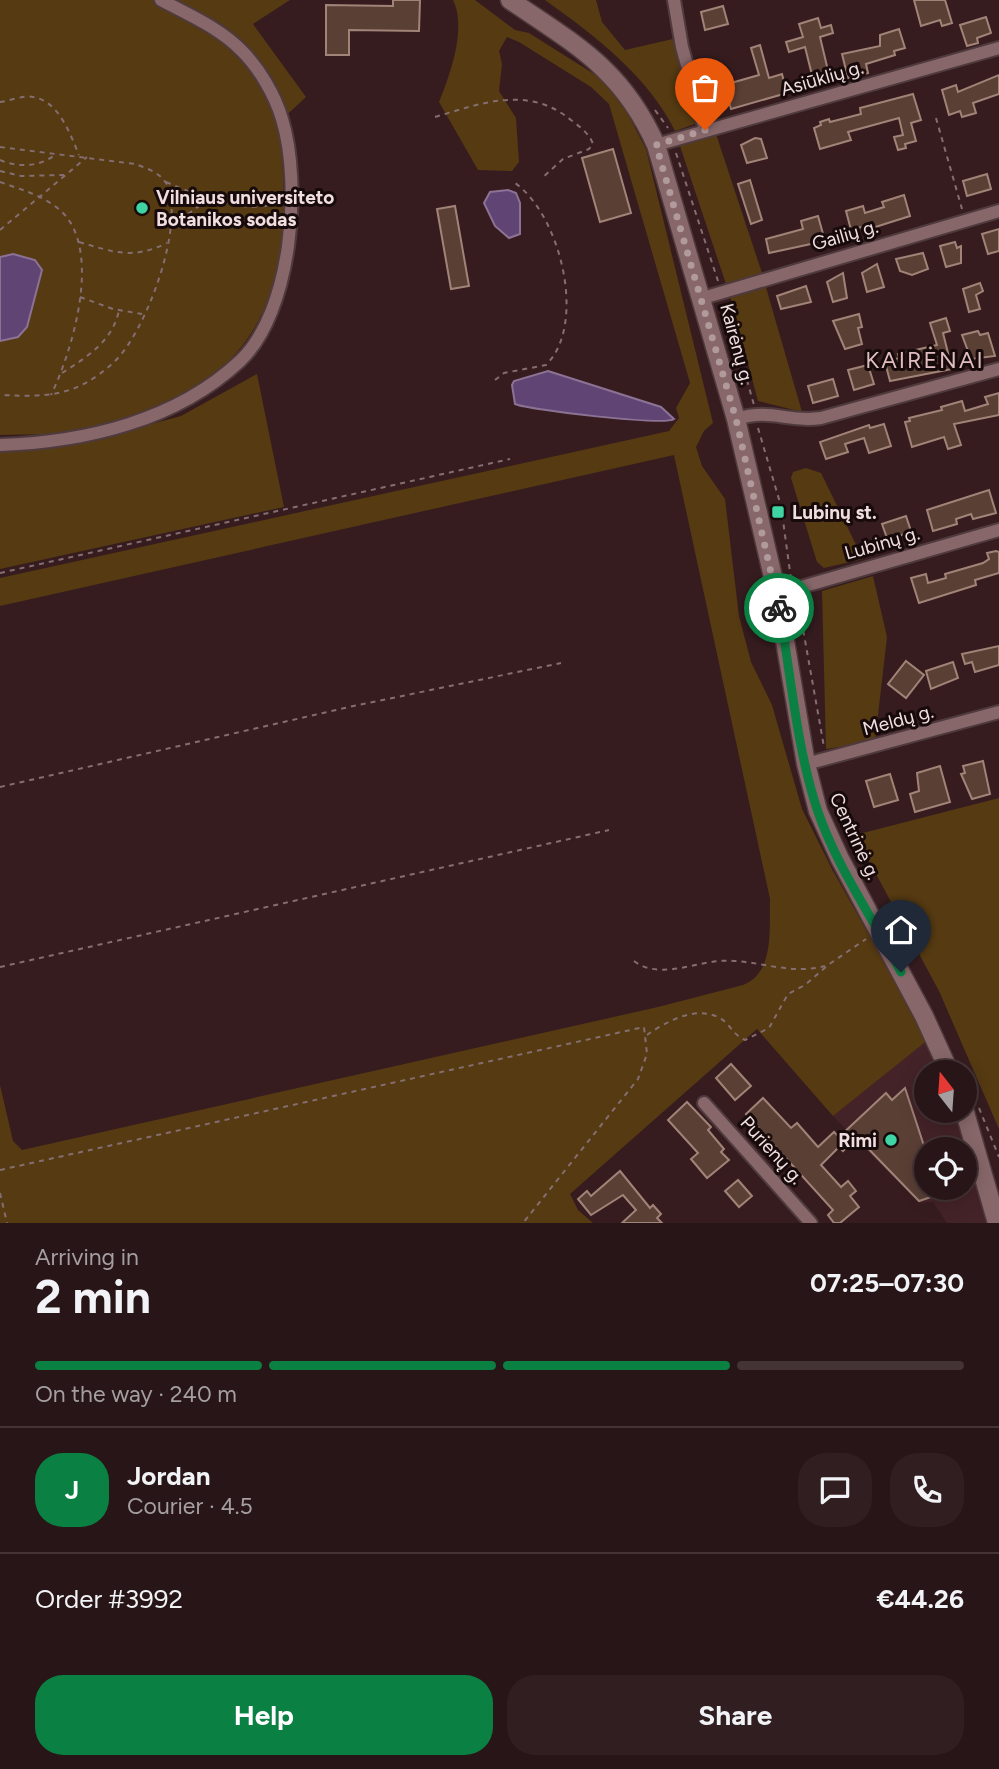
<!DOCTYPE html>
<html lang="en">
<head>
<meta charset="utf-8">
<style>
	body { margin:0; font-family:Figtree,sans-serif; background:#301e20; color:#f1f3f6; height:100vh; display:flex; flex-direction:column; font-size:26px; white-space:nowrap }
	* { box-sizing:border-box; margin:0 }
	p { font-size:23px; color:#a59fa1 }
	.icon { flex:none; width:38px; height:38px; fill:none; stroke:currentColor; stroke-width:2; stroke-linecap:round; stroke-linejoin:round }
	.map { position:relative; height:1223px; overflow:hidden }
	.side { display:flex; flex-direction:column; background:#281517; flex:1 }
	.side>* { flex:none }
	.needle { width:46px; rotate:343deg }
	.controls { position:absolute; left:914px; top:1060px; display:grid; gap:14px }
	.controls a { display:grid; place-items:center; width:63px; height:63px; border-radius:50%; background:#281517; box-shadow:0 4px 18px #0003,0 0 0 2px #443436; font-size:35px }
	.pin { position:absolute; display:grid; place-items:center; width:60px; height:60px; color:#fff; margin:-72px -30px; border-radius:50% 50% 50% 0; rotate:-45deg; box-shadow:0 0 7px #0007 }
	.pin .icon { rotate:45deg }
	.courier { position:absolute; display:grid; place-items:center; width:70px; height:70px; margin:-35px; border:5px solid #0b8043; border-radius:50%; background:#fff; color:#222; box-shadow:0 2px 9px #0007 }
	.overview em { font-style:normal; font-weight:700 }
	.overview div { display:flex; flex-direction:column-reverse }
	.overview { display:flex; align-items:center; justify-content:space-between; height:119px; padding:0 35px }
	h1 { font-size:46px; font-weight:700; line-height:52px }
	.bar { display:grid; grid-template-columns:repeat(4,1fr); gap:10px 7px; align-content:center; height:84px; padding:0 35px }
	.bar i { height:9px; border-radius:5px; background:#443436 }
	.bar .active { background:#0b8043 }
	.bar p { grid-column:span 4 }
	.line { display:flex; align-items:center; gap:18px; padding:0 35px; border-top:2px solid #443436 }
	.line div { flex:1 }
	.round { display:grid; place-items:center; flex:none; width:74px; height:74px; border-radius:28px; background:#301e20 }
	.cta { display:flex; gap:14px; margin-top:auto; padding:14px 35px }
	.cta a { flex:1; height:80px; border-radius:28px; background:#0b8043; color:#fff; font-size:28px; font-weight:700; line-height:80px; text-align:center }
	.cta a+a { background:#301e20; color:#f1f3f6 }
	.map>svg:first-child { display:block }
	.built { fill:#442328; fill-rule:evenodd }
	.green { fill:#553a12 }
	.water { fill:#604474; stroke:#8c7294; stroke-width:2 }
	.building { fill:#5a3f35; stroke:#a18377; stroke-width:2 }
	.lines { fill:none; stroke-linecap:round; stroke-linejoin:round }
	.street-casing { stroke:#4f3a3d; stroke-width:16 }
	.secondary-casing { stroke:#4f3a3d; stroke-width:21 }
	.path { stroke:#856e71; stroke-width:2; stroke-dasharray:5 5; stroke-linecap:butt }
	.street { stroke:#87676a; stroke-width:12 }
	.secondary { stroke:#87676a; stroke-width:18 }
	.done { stroke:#b09a9c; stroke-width:7; stroke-dasharray:0 12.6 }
	.route { stroke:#0b8043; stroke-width:9 }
	.poi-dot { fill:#3ed4a3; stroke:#160a0b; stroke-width:2.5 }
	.labels { text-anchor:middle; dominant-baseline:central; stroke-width:6; stroke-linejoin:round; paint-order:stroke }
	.street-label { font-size:19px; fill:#f1dee0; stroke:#160a0b }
	.poi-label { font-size:19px; font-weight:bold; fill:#f1dee0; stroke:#160a0b; text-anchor:start }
	.quarter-label { font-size:23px; letter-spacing:2px; fill:#e1bdc0; stroke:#160a0b }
</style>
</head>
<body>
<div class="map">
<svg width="999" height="1223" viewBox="0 0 999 1223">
	<rect width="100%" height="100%" fill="#361c1f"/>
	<path class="built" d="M928,1040L943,1073H926V1111H956L990,1223H947L933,1202L919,1203L833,1116ZM926,1150H964V1188H926Z"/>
	<g class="green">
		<path d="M0,0H290L253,24L306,97L279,122C293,255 282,364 141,413C128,418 114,424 101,427C68,435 33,434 0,435Z"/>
		<path d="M453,0H475L515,30L529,33L602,79L627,112L646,149L713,423L704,431L696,447L702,466L725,499L739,616L751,662L772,705L802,809L832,869L928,1040L833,1116L757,1029L570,1194L578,1210L593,1223H0V1085L13,1141L22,1150L658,1007L743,985C775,973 769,928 770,899L674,455L0,606V578L669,431L679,418L676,408L690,383L609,104L591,87L519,42L507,37L499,51L502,64L499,91L516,118L519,162L512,171L478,170L439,102C450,75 467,28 453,0Z"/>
		<path d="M545,0H596L602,22L625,50L677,38L695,124L675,131C648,76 594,35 545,0Z"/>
		<polygon points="716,134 762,273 726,284 679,143"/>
		<polygon points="765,284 802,412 758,401 730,296"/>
		<polygon points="257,374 284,507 0,569 0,449 80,443 181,416"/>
		<polygon points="806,468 821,473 863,559 824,568 817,562 791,478 793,472"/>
		<polygon points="873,576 887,637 875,741 826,749 822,591"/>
		<polygon points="999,798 999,1129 939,991 855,835"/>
	</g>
	<g class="water">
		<polygon points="508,190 516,193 520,203 520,234 509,238 495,226 484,203 490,192"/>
		<polygon points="13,254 35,260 42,270 27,327 18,337 0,341 0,257"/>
		<path d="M548,371L661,407L674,419C665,426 529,410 515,404L512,385L514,381Z"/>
	</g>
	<g class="building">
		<polygon points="393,0 420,0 419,31 349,30 349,55 326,55 326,5 393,6"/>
		<polygon points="914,0 945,0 952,23 942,26 940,20 921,26"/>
		<polygon points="723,6 728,24 705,30 701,12"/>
		<polygon points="986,17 991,33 977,38 978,43 967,46 960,25"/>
		<polygon points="818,18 821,28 831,25 833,33 820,37 831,83 815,87 805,47 789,52 786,42 803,37 799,24"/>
		<polygon points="899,29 905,48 894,51 895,55 866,64 868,73 848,78 842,54 880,46 880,35"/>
		<polygon points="760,45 769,78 782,74 787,93 731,109 724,85 759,75 751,48"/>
		<polygon points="999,75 999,94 973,103 976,113 962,117 960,111 949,115 942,90 956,85 958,92"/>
		<polygon points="913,94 921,120 911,123 916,141 905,144 906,148 898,150 894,137 903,135 899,118 848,132 851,140 820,149 814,128 821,125 820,122 829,119 830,122 861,114 860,108"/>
		<polygon points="755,138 761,139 767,158 747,163 741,145"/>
		<polygon points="613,149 631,213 600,222 582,158"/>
		<polygon points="987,174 991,189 967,196 963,181"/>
		<polygon points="750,180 762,220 751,224 738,184"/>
		<polygon points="904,195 910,216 866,230 865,226 851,230 846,211 863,206 865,213 884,207 882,202"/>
		<polygon points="455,206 469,286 451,289 437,209"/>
		<polygon points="818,216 825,241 769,253 766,239 803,229 801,221"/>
		<polygon points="999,229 999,251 988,254 982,234"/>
		<polygon points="955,242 957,248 961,246 961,263 946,267 940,246"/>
		<polygon points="923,253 928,269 912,275 900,271 896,259"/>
		<polygon points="877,264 884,287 867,292 862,273"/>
		<polygon points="843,273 847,298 833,302 827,282"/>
		<polygon points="980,283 983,291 976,295 980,309 969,312 963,289"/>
		<polygon points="806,286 811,302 781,309 777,296"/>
		<polygon points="859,314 862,327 858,328 862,344 845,349 833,321"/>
		<polygon points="946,318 950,331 943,333 952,369 890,381 885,362 899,358 898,354 937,345 930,323"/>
		<polygon points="978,331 980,335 988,333 995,356 971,359 962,335"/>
		<polygon points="868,365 874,384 854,390 848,370"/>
		<polygon points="833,379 838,396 813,403 808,386"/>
		<polygon points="999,393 999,415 954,424 961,445 948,449 944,437 912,447 905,422 910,421 909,418 942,410 941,407 962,401 965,411 988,404 985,397"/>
		<polygon points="884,424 891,446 869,453 864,438 845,444 848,452 826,459 820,442 869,425 870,428"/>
		<polygon points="989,490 996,513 973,519 971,514 956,519 957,524 933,531 927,510"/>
		<polygon points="906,516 911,531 888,541 882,524"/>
		<polygon points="996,551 999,552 999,573 975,580 976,585 919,603 911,578 926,574 928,583 946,578 945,574 983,563 989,559 987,553"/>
		<polygon points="999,646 999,665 975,672 972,662 965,664 962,654"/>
		<polygon points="906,661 924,675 906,698 888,684"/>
		<polygon points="953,662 958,678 931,689 926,671"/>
		<polygon points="983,761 990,794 972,799 961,774 965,773 963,766"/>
		<polygon points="940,766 950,802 915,812 910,794 919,791 917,773"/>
		<polygon points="890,774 898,800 874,807 866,781"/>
		<polygon points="731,1064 751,1086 735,1100 716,1078"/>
		<polygon points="905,1088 926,1152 926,1188 952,1190 919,1201 857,1137 843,1151 839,1147 821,1165 841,1187 848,1181 856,1191 850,1196 859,1207 840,1223 834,1223 828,1215 833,1210 746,1114 763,1098 791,1128 797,1123 818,1147 834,1132 839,1137 886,1093 892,1100"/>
		<polygon points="687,1102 711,1127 708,1130 724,1149 721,1152 729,1160 707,1178 691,1159 698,1153 668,1120"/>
		<polygon points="620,1171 650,1208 653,1205 661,1214 657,1218 662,1223 622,1223 636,1210 623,1195 591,1215 578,1199 587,1191 591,1196"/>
		<polygon points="738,1180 752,1196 739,1207 725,1191"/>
	</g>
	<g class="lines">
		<g class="street-casing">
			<g id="street">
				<polyline points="674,0 682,47 705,130"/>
				<polyline points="656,145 999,48"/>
				<polyline points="703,298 999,211"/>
				<path d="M736,419C773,408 787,423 821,418L999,369"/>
				<path d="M0,445C85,442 176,421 240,361C292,312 302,184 282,119C275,95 259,68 242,51C220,28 189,15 161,0"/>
				<polyline points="777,594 999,530"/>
				<polyline points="806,764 999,712"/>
				<polyline points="704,1103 811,1223"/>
			</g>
		</g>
		<g class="secondary-casing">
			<g id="secondary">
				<path d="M510,0C576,45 622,69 656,145L736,419L777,594L806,764L818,811L840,859L924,1016L950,1073"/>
				<polyline points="964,1109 997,1223"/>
			</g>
		</g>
		<g class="path">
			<path d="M0,102C9,101 23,95 33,97C59,101 70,134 79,155"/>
			<polyline points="655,110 668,128"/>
			<path d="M435,117C482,103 528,85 571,120C580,127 589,133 593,144L589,149L563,159L541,179"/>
			<polyline points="936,118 962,209"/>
			<path d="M0,147L135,164C146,168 159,172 166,183C187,223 145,334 114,362C76,397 48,397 0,395"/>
			<polyline points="676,153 718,281"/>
			<path d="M0,160C17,168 41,167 56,154"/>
			<polyline points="0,171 21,176 64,175"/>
			<path d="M0,182C22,190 46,196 63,213C102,253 72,352 51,395"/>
			<path d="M166,182C204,198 239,214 281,203"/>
			<polyline points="172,226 207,200"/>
			<polyline points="0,230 87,157"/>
			<path d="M79,242C114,252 132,260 167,243"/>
			<polyline points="80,297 113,309 142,314"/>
			<polyline points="725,303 754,405"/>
			<path d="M62,373C87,357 113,341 119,310"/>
			<path d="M495,380L504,373L546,365C588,324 560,211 512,181"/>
			<polyline points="758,428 781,506 791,579"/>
			<polyline points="0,573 510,459"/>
			<polyline points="798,601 824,747"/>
			<polyline points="0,787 349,707 561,663"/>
			<path d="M634,961C657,979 691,964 718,961C754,958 788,976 825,966"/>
			<polyline points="0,967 609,830"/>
			<path d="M647,1035C667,1021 696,1005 720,1018C730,1024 733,1035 745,1040L769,1028L788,994L805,985L828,965L866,939"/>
			<polyline points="964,1073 975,1100"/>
			<polyline points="979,1108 999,1157"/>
			<polyline points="0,1170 644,1027 647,1054 638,1079 523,1223"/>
			<polyline points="0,1193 7,1223"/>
		</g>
		<use href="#street" class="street"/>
		<use href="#secondary" class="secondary"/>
	</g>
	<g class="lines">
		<polyline class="done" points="705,130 656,145 736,419 779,608"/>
		<path class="route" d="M779,608C791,674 796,745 817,809C836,866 873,918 901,972"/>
	</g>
	<g class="poi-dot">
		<circle cx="142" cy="208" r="7"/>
		<rect x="771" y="505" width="14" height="14" rx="3.5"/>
		<circle cx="891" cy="1140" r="7"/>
	</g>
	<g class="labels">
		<g class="street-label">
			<text transform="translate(822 78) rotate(-16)">Asiūklių g.</text>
			<text transform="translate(845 235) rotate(-16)">Gailių g.</text>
			<text transform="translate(737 344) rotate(75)">Kairėnų g.</text>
			<text transform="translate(882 543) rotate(-16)">Lubinų g.</text>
			<text transform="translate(898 720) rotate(-15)">Meldų g.</text>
			<text transform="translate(855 836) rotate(65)">Centrinė g.</text>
			<text transform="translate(772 1150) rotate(48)">Purienų g.</text>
		</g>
		<g class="poi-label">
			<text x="156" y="197">Vilniaus universiteto<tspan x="156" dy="22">Botanikos sodas</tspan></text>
			<text x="792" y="512">Lubinų st.</text>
			<text x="877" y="1140" text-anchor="end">Rimi</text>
		</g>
		<g class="quarter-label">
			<text x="925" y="360">KAIRĖNAI</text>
		</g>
	</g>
</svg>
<div class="controls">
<a><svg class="needle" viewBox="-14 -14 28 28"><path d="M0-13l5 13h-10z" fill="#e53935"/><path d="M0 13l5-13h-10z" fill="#a59fa1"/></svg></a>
<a><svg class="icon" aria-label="locate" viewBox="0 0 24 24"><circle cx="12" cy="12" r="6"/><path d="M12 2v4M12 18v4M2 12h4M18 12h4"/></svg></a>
</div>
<div class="pin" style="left:705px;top:130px;background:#ea580c"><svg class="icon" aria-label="bag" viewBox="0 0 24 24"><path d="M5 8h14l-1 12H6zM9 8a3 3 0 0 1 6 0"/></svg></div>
<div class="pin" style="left:901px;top:972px;background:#1f2937"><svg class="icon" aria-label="home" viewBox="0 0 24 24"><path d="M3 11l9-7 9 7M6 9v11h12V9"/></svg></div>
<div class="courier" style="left:779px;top:608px"><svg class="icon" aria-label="bike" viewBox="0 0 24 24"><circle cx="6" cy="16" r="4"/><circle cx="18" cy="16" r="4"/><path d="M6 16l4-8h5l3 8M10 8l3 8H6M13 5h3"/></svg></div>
</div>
<section class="side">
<div class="overview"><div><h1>2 min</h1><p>Arriving in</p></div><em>07:25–07:30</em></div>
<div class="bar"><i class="active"></i><i class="active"></i><i class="active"></i><i></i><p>On the way · 240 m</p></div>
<div class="line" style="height:126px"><b class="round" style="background:#0b8043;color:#fff">J</b><div><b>Jordan</b><p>Courier · 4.5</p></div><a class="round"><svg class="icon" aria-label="chat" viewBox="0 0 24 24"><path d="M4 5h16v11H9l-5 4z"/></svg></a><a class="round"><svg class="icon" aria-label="phone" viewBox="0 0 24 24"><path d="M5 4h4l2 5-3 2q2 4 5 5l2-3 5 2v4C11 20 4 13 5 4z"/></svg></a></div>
<div class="line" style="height:91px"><div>Order #3992</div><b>€44.26</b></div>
<div class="cta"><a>Help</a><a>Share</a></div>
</section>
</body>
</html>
